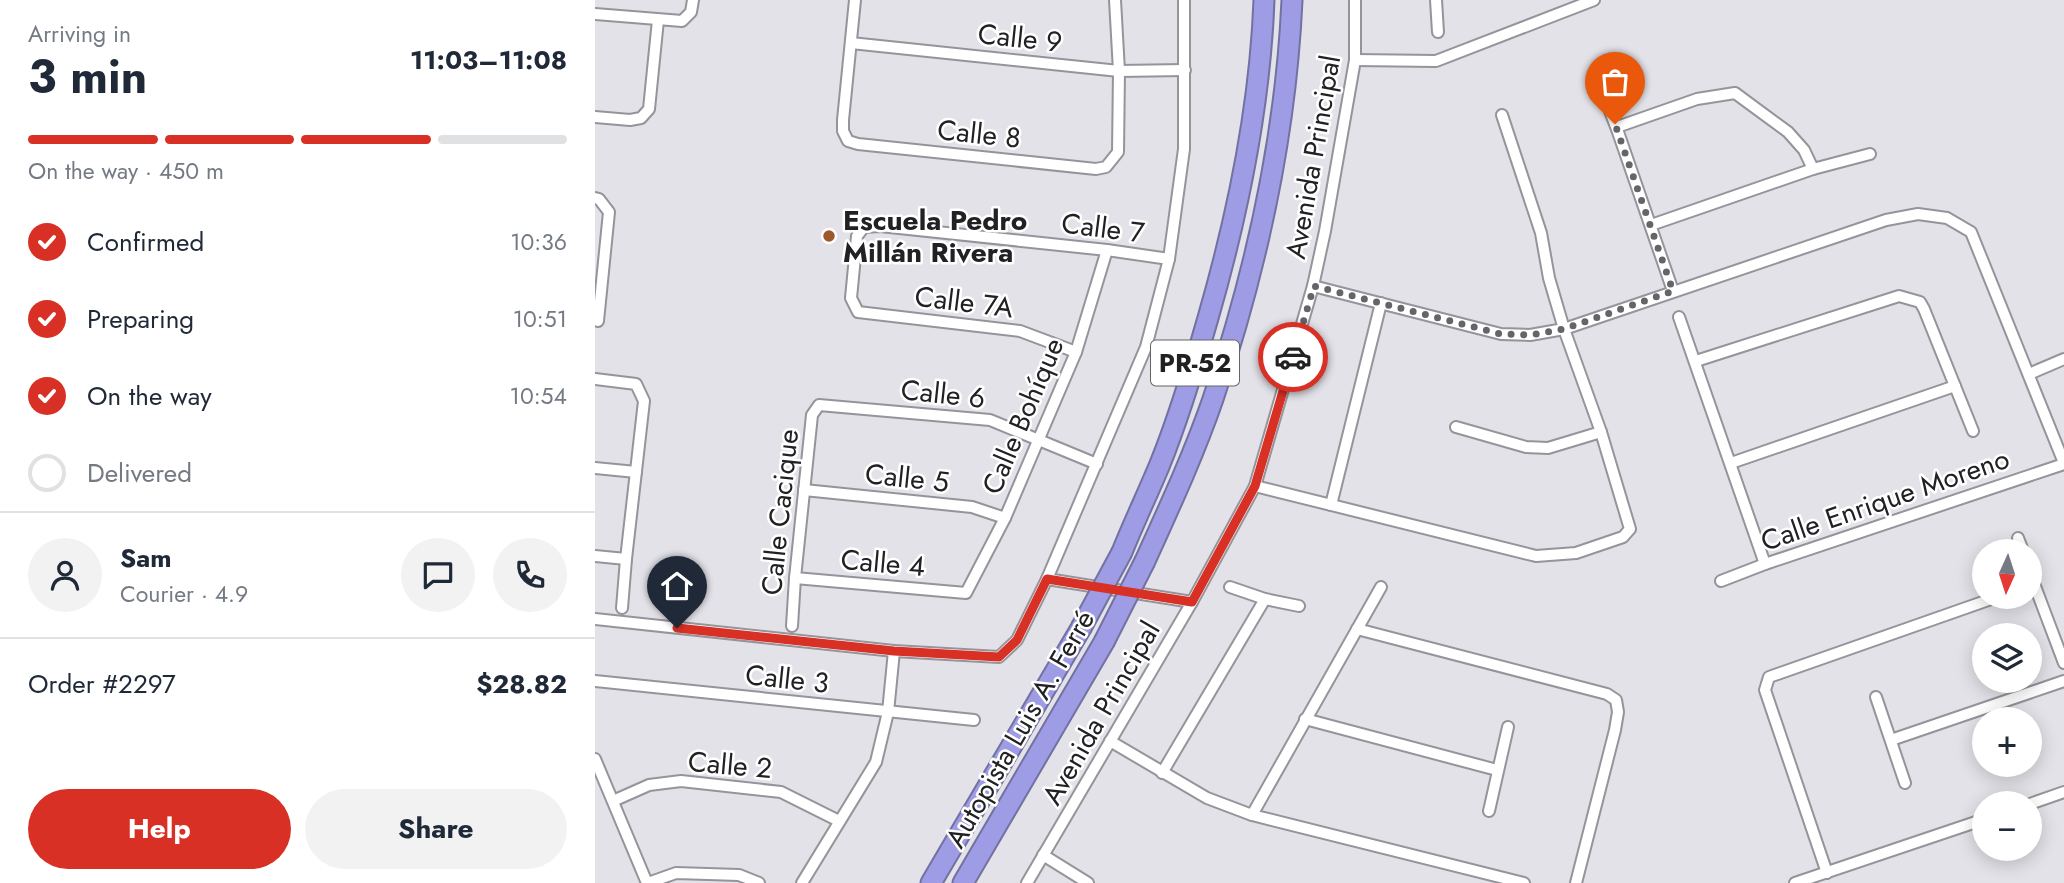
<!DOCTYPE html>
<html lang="en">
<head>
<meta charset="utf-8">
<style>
	body { margin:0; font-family:Jost,sans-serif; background:#f2f2f3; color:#1f2937; height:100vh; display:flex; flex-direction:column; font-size:26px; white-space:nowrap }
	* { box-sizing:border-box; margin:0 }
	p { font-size:23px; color:#747a83 }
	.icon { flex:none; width:38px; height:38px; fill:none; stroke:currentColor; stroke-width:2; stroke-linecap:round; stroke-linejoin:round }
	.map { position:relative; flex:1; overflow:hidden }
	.sheet { display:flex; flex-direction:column; background:#fff; width:595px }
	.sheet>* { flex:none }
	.needle { width:46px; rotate:183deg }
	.tools { position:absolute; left:1377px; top:539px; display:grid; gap:14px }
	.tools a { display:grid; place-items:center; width:70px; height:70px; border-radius:50%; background:#fff; box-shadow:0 4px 18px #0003; font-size:35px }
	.pin { position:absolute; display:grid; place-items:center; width:60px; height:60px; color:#fff; margin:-72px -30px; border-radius:50% 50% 50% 0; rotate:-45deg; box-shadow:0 0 7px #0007 }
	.pin .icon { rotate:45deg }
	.courier { position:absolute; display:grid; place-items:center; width:70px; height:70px; margin:-35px; border:5px solid #d93025; border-radius:50%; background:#fff; color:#222; box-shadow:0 2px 9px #0007 }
	.headline em { font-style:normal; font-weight:700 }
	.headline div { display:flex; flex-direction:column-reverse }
	.headline { display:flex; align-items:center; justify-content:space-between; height:119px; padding:0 28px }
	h1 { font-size:46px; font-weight:700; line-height:52px }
	.bar { display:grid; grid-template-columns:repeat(4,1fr); gap:10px 7px; align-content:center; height:84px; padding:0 28px }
	.bar i { height:9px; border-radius:5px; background:#e0e1e3 }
	.bar .current { background:#d93025 }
	.bar p { grid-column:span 4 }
	.line { display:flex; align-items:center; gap:18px; padding:0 28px; border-top:2px solid #e0e1e3 }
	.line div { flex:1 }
	.round { display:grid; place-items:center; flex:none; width:74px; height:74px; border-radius:37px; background:#f2f2f3 }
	ol { padding:0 28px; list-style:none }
	li { display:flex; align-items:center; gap:21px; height:77px }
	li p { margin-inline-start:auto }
	li .icon { padding:7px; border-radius:50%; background:#d93025; color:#fff; stroke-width:4 }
	li:last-child { color:#747a83 }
	li i { width:38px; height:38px; border:4px solid #e0e1e3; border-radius:50% }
	.cta { display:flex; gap:14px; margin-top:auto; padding:14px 28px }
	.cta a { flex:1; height:80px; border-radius:42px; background:#d93025; color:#fff; font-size:28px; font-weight:700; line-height:80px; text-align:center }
	.cta a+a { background:#f2f2f3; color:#1f2937 }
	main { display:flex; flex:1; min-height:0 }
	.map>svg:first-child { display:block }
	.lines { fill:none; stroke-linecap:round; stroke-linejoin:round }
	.street-casing { stroke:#94949a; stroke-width:14 }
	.highway-casing { stroke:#7271a1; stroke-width:23 }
	.street { stroke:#fff; stroke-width:10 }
	.highway { stroke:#9e9ce4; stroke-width:19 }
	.highway-bridge-casing { stroke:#7271a1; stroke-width:23; stroke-linecap:butt }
	.highway-bridge { stroke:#9e9ce4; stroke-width:19 }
	.done { stroke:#656569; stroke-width:7; stroke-dasharray:0 12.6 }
	.route { stroke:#d93025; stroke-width:9 }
	.poi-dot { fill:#9d592c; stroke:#fff; stroke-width:2.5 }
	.labels { text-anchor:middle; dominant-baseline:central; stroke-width:5; stroke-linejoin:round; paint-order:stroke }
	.shield { fill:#fff; stroke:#646466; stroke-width:2 }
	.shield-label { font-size:26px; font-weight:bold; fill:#212124 }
	.street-label { font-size:28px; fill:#212124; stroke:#fff }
	.poi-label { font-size:28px; font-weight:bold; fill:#212124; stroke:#fff; text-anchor:start }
</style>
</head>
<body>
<main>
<section class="sheet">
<div class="headline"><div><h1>3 min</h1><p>Arriving in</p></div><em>11:03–11:08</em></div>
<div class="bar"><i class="current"></i><i class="current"></i><i class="current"></i><i></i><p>On the way · 450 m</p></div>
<ol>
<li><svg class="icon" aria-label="check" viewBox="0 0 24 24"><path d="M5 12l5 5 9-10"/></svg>Confirmed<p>10:36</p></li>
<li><svg class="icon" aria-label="check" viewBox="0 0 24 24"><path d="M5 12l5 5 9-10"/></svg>Preparing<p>10:51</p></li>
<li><svg class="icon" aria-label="check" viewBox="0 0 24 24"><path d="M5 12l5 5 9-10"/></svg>On the way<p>10:54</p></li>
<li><i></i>Delivered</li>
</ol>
<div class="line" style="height:126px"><a class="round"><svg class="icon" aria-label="person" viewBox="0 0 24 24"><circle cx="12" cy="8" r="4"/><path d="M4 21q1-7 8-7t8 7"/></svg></a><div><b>Sam</b><p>Courier · 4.9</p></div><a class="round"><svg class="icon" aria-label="chat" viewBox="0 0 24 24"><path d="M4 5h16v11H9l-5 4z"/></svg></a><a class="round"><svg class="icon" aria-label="phone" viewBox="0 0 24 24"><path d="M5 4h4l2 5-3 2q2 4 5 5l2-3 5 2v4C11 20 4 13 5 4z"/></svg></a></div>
<div class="line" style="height:91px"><div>Order #2297</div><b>$28.82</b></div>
<div class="cta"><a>Help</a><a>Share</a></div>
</section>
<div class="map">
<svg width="1469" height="883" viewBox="0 0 1469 883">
	<rect width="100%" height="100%" fill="#e2e2e8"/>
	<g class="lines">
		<g class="street-casing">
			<g id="street">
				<polyline points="260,0 248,120 248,131 253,141 263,144 501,169 511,167 523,152 524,71 520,0"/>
				<polyline points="841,0 843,32"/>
				<polyline points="0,14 87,21 96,12 98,0"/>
				<polyline points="256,43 524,71 590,70"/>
				<polyline points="760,60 841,61 999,0"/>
				<polyline points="1005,85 1023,132 1078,291"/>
				<polyline points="0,117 35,120 46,118 54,109 63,20"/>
				<polyline points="1022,127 1102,99 1140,93 1193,132 1209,150 1218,169"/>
				<polyline points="0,198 4,199 14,212 3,321"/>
				<polyline points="1056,225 1218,169 1275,154"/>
				<polyline points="718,286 906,334 935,335 969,329 1291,220 1323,214 1352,218 1376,232 1469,463"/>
				<polyline points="1084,317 1170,564"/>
				<polyline points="481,352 425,331 263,312 256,298 262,236 269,227 285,226 512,250 574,259"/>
				<polyline points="1101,361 1304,296 1325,302 1329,309 1378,431"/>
				<polyline points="1434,374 1469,359"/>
				<polyline points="0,379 41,384 49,401 31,559 27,608"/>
				<polyline points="861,427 931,447 953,448 1006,432"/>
				<polyline points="1136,463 1360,386"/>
				<polyline points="0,468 41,472"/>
				<polyline points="660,486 941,556 981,553 1028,537 1035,529 1006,432 969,329 954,278 946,233 907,115"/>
				<polyline points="209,490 377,507 410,518"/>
				<polyline points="736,505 786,303"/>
				<polyline points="1423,538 1428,551"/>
				<polyline points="0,556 31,559"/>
				<polyline points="1435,573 1469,663"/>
				<polyline points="200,578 371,593 410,518 481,352 512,250"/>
				<polyline points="452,579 597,602"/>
				<polyline points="1126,581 1170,564 1469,464"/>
				<polyline points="635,587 670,599 704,606"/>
				<polyline points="0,619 299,651 404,657 422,640 452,579 551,347 574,259 589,149 589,0"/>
				<polyline points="197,626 200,578 217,415 224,405 395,420 502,464"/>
				<polyline points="762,629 1012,694 1021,700 1023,712 1020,730 981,883"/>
				<polyline points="0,681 379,720"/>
				<polyline points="1281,697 1310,783"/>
				<polyline points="710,719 902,770"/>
				<polyline points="1296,740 1469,681"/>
				<polyline points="515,741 612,798 657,815 929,883"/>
				<polyline points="0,759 52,883"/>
				<polyline points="567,773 670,599"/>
				<polyline points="18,801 54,785 86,781 186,792 244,821"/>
				<polyline points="1435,804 1469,792"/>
				<polyline points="894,811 913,727"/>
				<polyline points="657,815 786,587"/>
				<polyline points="448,855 493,883"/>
				<polyline points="1232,873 1170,690 1174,677 1402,597"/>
				<polyline points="53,883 81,873 144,875 164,883"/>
				<polyline points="207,883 281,762 293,712 299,651"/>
				<polyline points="432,883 597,602 660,486 718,286 730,231 760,60 760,0"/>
				<polyline points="1200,883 1390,819"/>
			</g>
		</g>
		<g class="highway-casing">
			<g id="highway">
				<path d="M527,552C539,522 553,493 565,464C584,417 599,367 613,318C643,214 665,108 669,0"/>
				<path d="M550,561C574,508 599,454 618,399C661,271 691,135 697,0"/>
				<polyline points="336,883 486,628"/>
				<polyline points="368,883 509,642"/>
			</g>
		</g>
		<use href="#street" class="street"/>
		<use href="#highway" class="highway"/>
		<g class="highway-bridge-casing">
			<g id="highway-bridge">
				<polyline points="486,628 527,552"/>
				<polyline points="509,642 550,561"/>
			</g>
		</g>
		<use href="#highway-bridge" class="highway-bridge"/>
	</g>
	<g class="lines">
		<polyline class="done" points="698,357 719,286 906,334 935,335 969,329 1078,291 1020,124"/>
		<polyline class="route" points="82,628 299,651 404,657 422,640 452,579 597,602 660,486 698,357"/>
	</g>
	<circle class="poi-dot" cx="234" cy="236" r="7"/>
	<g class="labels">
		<rect class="shield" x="556" y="340.5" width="88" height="45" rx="5"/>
		<g class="shield-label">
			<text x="600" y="363">PR-52</text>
		</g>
		<g class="street-label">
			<text transform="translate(425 38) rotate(6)">Calle 9</text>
			<text transform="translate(384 134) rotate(6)">Calle 8</text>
			<text transform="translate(718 157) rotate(-80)">Avenida Principal</text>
			<text transform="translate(508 228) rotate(7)">Calle 7</text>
			<text transform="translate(369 302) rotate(7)">Calle 7A</text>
			<text transform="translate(348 394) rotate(6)">Calle 6</text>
			<text transform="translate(428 416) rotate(-67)">Calle Bohíque</text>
			<text transform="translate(312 478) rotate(6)">Calle 5</text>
			<text transform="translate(1290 500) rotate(-19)">Calle Enrique Moreno</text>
			<text transform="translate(185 512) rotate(-84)">Calle Cacique</text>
			<text transform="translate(288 563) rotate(5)">Calle 4</text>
			<text transform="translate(192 679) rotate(6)">Calle 3</text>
			<text transform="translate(506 713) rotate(-60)">Avenida Principal</text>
			<text transform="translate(425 729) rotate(-60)">Autopista Luis A. Ferré</text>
			<text transform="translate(135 765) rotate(5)">Calle 2</text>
		</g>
		<g class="poi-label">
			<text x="248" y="220">Escuela Pedro<tspan x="248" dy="32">Millán Rivera</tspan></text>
		</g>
	</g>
</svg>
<div class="tools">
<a><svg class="needle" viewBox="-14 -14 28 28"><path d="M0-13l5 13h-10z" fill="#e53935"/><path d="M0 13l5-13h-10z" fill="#747a83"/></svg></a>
<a><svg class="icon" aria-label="layers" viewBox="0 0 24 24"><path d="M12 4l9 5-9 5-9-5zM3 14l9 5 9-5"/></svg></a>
<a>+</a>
<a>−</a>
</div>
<div class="pin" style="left:1020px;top:124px;background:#ea580c"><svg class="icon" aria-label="bag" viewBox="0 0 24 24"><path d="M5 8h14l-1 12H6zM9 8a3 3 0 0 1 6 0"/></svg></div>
<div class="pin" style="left:82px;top:628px;background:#1f2937"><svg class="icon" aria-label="home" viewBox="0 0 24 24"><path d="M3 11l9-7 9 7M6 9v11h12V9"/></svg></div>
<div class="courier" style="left:698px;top:357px"><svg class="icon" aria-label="car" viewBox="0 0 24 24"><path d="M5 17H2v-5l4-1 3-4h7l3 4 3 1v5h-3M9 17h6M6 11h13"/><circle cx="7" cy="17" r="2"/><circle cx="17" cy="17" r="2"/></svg></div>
</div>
</main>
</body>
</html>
